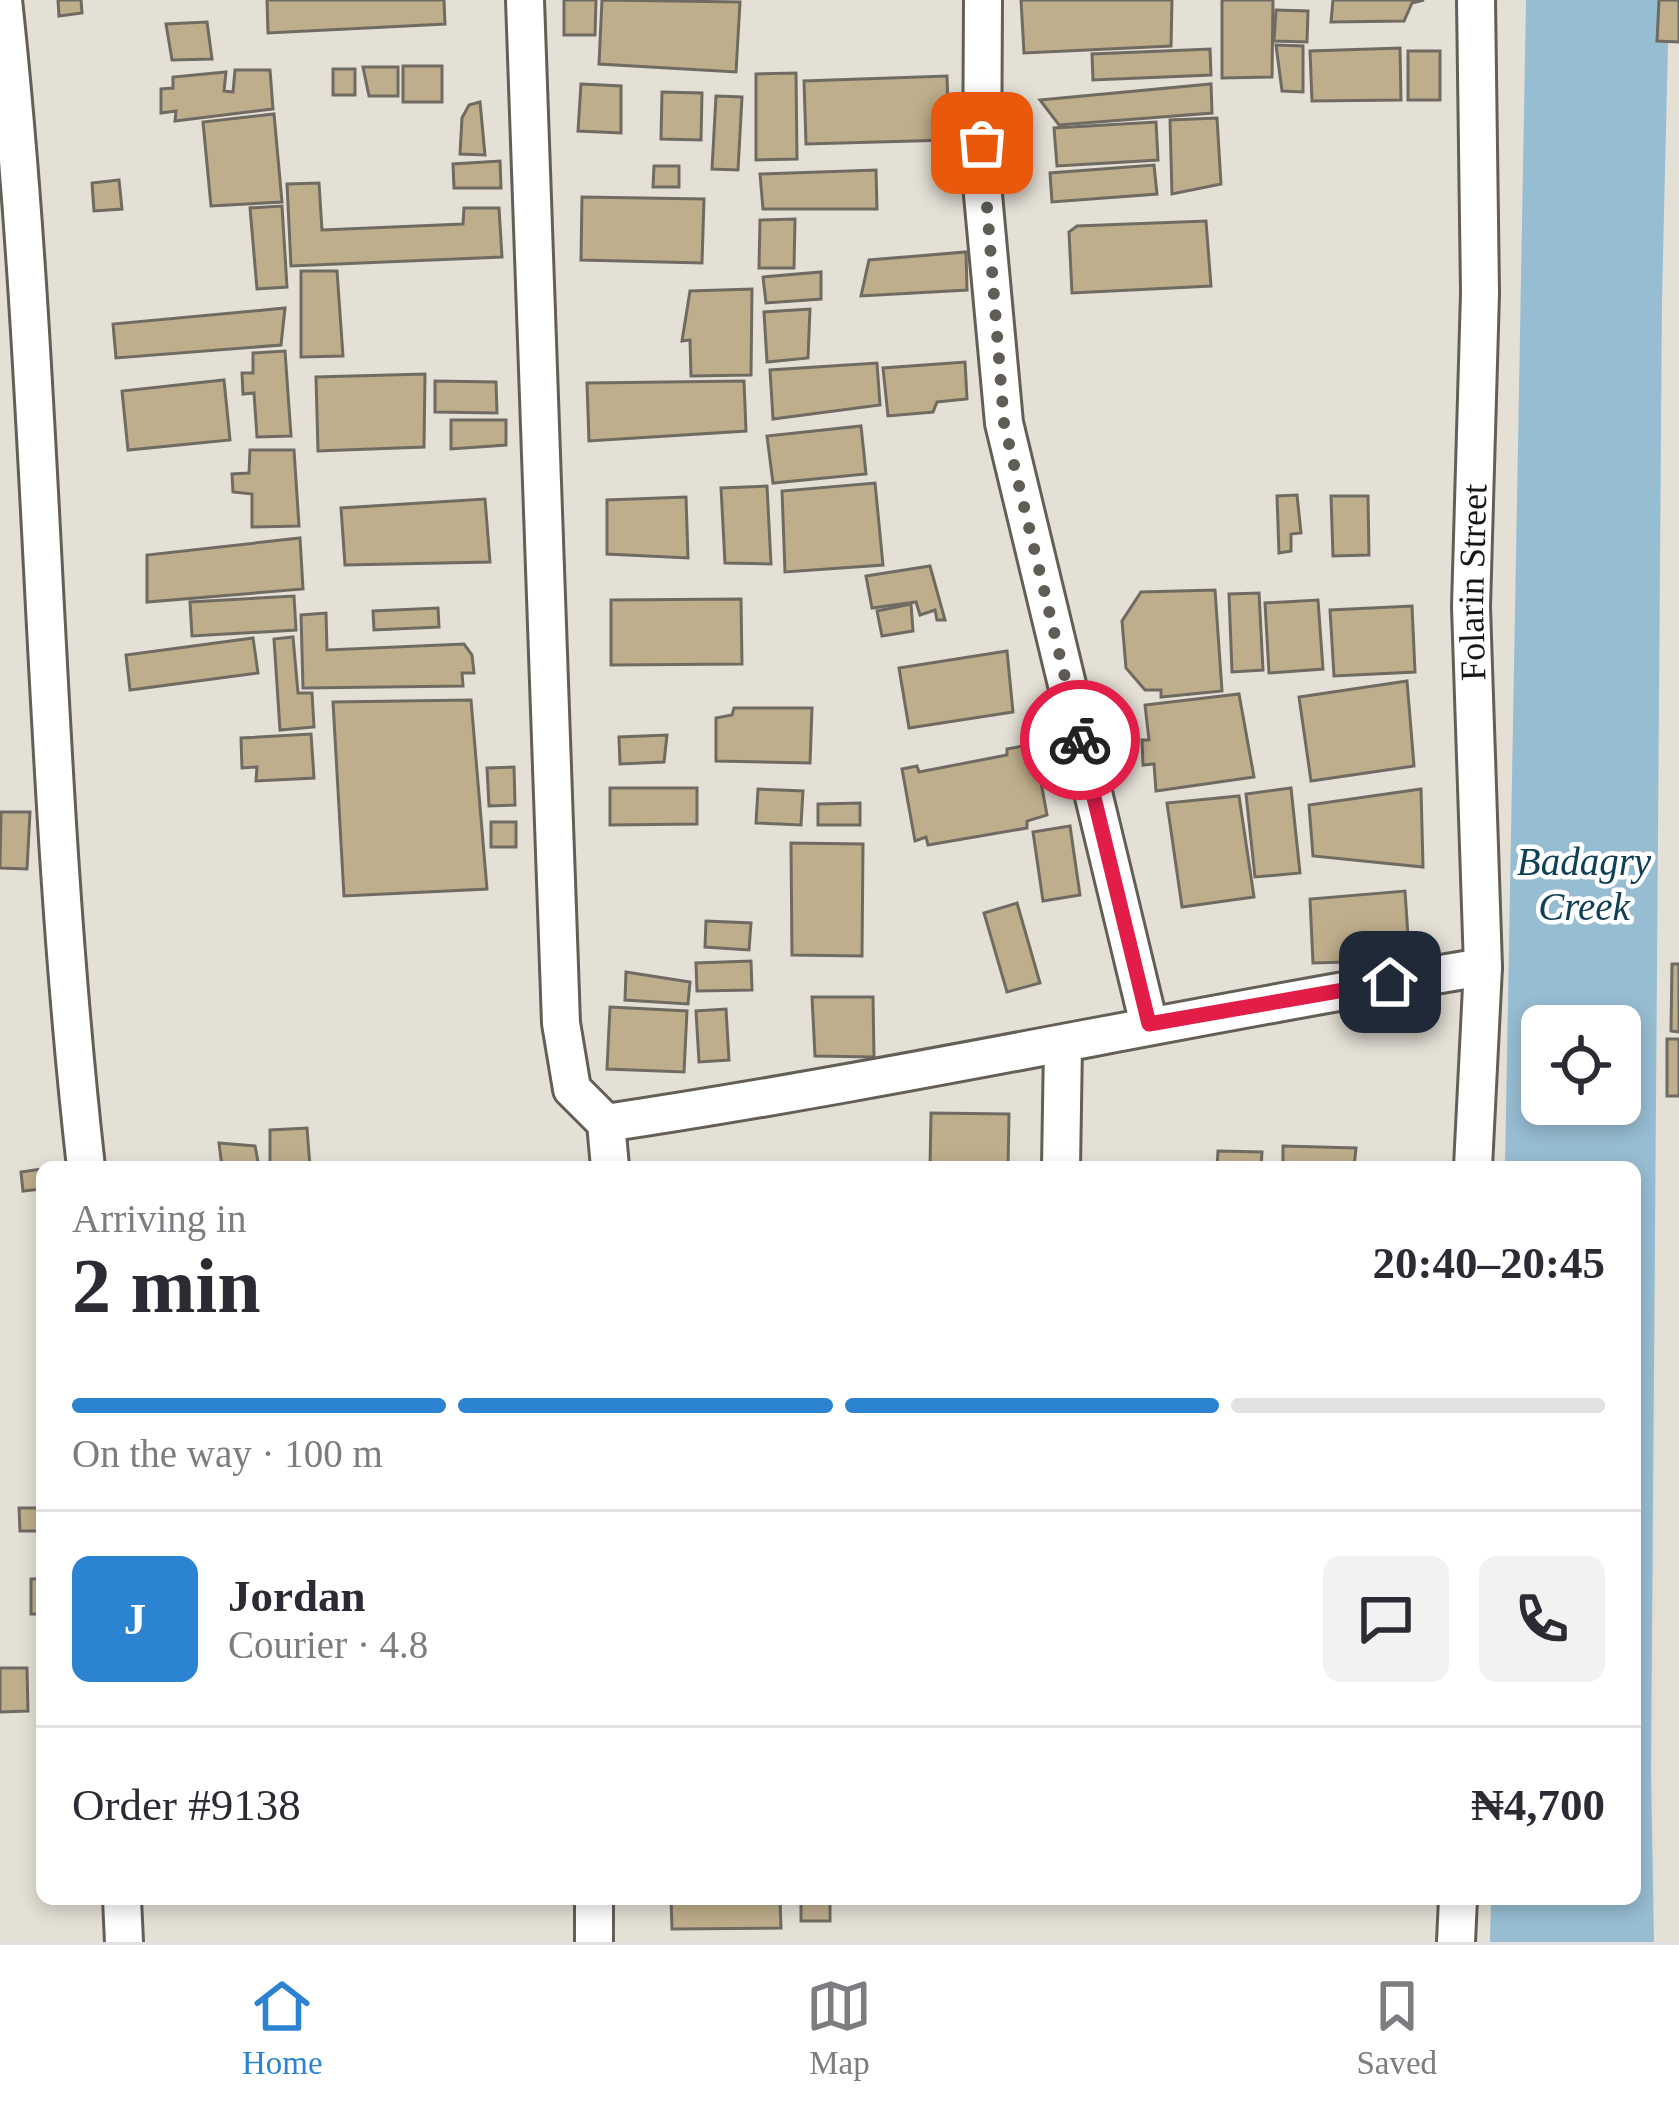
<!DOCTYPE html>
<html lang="en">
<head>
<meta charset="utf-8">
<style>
	body { margin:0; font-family:Georgia,serif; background:#f2f2f3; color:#2b2b33; height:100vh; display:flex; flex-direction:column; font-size:45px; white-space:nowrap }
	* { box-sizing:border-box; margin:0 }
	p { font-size:39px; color:#7c7c81 }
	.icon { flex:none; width:66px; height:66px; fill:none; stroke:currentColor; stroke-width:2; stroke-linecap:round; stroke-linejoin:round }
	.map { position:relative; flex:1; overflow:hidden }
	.sheet { position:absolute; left:36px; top:1161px; width:1605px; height:744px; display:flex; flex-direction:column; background:#fff; border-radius:18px; box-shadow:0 6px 18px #0003 }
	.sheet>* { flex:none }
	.fabs { position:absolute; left:1521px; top:1005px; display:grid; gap:24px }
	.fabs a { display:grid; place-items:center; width:120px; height:120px; border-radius:18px; background:#fff; box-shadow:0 6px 18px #0003; font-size:60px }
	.pin { position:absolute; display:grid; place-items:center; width:102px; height:102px; color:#fff; margin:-51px; border-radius:24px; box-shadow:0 6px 18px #0006 }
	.courier { position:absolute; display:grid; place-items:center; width:120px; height:120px; margin:-60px; border:9px solid #e11d48; border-radius:50%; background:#fff; color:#222; box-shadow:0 3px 15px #0007 }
	.headline em { font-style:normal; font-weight:600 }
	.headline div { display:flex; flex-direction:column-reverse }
	.headline { display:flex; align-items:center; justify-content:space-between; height:204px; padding:0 36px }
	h1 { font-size:78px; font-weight:600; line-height:90px }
	.bar { display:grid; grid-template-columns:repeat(4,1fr); gap:18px 12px; align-content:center; height:144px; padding:0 36px }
	.bar i { height:15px; border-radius:9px; background:#e1e1e2 }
	.bar .current { background:#2b83d1 }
	.bar p { grid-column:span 4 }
	.line { display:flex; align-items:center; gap:30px; padding:0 36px; border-top:3px solid #e1e1e2 }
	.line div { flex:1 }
	.round { display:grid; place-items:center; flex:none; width:126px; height:126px; border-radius:18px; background:#f2f2f3 }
	.tabs { display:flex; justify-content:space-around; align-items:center; height:168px; border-top:3px solid #e1e1e2; background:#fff; font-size:33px; color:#7c7c81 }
	.tabs a { display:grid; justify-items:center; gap:6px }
	.tabs .current { color:#2b83d1 }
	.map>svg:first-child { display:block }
	.water { fill:#97bdd3; fill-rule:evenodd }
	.building { fill:#bfae8b; stroke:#706b62; stroke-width:3 }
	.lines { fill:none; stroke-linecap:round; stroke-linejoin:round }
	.minor-casing { stroke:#635e56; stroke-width:42 }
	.minor { stroke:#fff; stroke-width:36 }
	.done { stroke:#605d57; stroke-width:12; stroke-dasharray:0 21.6 }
	.route { stroke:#e11d48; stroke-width:15 }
	.labels { text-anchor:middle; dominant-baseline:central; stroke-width:9; stroke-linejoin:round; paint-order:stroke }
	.street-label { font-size:36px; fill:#181713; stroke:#fff }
	.water-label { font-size:39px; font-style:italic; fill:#0e4057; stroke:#fff }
</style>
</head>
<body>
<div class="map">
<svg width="1679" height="1942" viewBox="0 0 1679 1942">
	<rect width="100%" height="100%" fill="#e5e0d6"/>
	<path class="water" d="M1526,0H1669L1662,300L1651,1771L1654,1942H1490L1491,1899H1635V1167H1505ZM1542,1026H1620V1104H1542Z"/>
	<g class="building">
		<polygon points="58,0 81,0 82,13 59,16"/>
		<polygon points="267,0 444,0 445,24 268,33"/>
		<polygon points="564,0 596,0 595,35 564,35"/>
		<polygon points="602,0 740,2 736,72 599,64"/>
		<polygon points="1021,0 1172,0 1171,46 1024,53"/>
		<polygon points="1222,0 1273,0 1272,77 1222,78"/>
		<polygon points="1333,0 1424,0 1412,3 1404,21 1331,22"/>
		<polygon points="1659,0 1679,0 1679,42 1657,41"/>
		<polygon points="1276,10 1308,11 1307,42 1274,41"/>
		<polygon points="207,22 212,59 172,60 166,24"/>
		<polygon points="1276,45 1303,46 1303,92 1282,91"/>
		<polygon points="1400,48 1401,100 1312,101 1310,51"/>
		<polygon points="1210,49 1211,75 1093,80 1092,54"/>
		<rect x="1408" y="51" width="32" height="49"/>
		<rect x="403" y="66" width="39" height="36"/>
		<polygon points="363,67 398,67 398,96 369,96"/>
		<rect x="333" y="69" width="22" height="26"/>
		<polygon points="235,70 270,70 273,109 175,121 176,111 161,113 161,89 173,88 173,77 226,72 224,91 233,92"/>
		<polygon points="796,73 797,159 756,160 756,74"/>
		<polygon points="947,76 949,140 806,144 804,81"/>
		<polygon points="581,84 621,86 621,133 578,131"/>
		<polygon points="1211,84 1212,113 1059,125 1040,100"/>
		<polygon points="662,92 702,93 701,140 661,139"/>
		<polygon points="716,96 742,97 738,170 712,169"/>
		<polygon points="480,102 485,155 460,154 462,118 469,105"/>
		<polygon points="274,114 282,202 211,206 203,122"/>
		<polygon points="1217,118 1221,184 1172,194 1170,120"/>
		<polygon points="1156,122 1158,160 1057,166 1054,128"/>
		<polygon points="500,161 501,188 454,188 453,164"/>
		<polygon points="1154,165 1157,194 1052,202 1050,173"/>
		<polygon points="654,166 679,166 679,187 653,187"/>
		<polygon points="876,170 877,209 763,209 760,174"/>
		<polygon points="119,180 122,209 94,211 92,183"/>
		<polygon points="319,183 322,230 463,224 464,208 499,208 502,257 291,266 287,184"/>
		<polygon points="582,197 704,199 702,263 581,260"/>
		<polygon points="282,206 287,287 257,289 250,208"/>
		<polygon points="795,219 794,268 759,268 760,220"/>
		<polygon points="1206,221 1211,286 1072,293 1069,232 1077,226"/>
		<polygon points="966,252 967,290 861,296 869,260"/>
		<polygon points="301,271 337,271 343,356 301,357"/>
		<polygon points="821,272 821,299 766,303 763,277"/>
		<polygon points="752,289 751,375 691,376 690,340 682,341 690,291"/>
		<polygon points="285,308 281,345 116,358 113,324"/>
		<polygon points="810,309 808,358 767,362 764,312"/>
		<polygon points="285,351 291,436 257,437 254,393 243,394 242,373 253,373 253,353"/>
		<polygon points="965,362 967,399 937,402 933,412 888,416 883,368"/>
		<polygon points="877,363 880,405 773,419 770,370"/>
		<polygon points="425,374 424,447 318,451 316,377"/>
		<polygon points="224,380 230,440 128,450 122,391"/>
		<polygon points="435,381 496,382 497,413 435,412"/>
		<polygon points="744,381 746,431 589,441 587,383"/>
		<polygon points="451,420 506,420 506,445 451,449"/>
		<polygon points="861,426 866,474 773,483 767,436"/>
		<polygon points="250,450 294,450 299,526 252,527 252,494 233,492 232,474 249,473"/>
		<polygon points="875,483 883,565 785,572 782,491"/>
		<polygon points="767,486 771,564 725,563 721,488"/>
		<polygon points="1297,495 1301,533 1291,534 1291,551 1279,553 1277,496"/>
		<polygon points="1331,496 1368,496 1369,555 1333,556"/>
		<polygon points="686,497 688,558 607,554 607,500"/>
		<polygon points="485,499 490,562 345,565 341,508"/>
		<polygon points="300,538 303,589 147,602 147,555"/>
		<polygon points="930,566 945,620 937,620 935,610 920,615 916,602 872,608 866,576"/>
		<polygon points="1215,590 1222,691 1161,697 1161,690 1145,690 1126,668 1122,621 1141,592"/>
		<polygon points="1259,593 1263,670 1232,672 1229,594"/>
		<polygon points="294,596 296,630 192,636 190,602"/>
		<polygon points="741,599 742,664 611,665 611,600"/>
		<polygon points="1318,600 1323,669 1269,673 1265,603"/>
		<polygon points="911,604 913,631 882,636 877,611"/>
		<polygon points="1412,606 1415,672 1334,676 1330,610"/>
		<polygon points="438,608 439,627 374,630 373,611"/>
		<polygon points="326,613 327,650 464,644 472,655 474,673 462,673 463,686 303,688 301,615"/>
		<polygon points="293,637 298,693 312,693 314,727 280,730 274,639"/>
		<polygon points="253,638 258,673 130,690 126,655"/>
		<polygon points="1007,651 1013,712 909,728 899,668"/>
		<polygon points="1407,681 1414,766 1311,781 1299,697"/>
		<polygon points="1239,694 1254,777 1156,791 1154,764 1143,765 1142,740 1149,740 1145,705"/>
		<polygon points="471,700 487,889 344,896 333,702"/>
		<polygon points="734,708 812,708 810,763 716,761 716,718 732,715"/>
		<polygon points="311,734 314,778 256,781 257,767 242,768 241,738"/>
		<polygon points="667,735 664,762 620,764 619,737"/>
		<polygon points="1034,744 1047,815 1027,821 1027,828 928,845 926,837 915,841 902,769 917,766 919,772 1007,755 1007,749"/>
		<polygon points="514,767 515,805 489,806 487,768"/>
		<polygon points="610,788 697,788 697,824 610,825"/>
		<polygon points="1291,788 1300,873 1255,877 1246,794"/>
		<polygon points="758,789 803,791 801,825 756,823"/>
		<polygon points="1421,789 1423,867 1313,856 1309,805"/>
		<polygon points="1239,796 1254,897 1182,907 1167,803"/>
		<polygon points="860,803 860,825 818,825 818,804"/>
		<polygon points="1,812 30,812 27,869 0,868"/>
		<rect x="491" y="822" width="25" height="25"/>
		<polygon points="1070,826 1080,895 1043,901 1033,832"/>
		<polygon points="791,843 863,844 862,956 792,955"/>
		<polygon points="1405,891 1409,951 1389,953 1385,961 1313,963 1310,899"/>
		<polygon points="1017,903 1040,983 1007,992 984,913"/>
		<polygon points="706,921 751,923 749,950 705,947"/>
		<polygon points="751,961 752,990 697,991 696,963"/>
		<polygon points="1672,964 1679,964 1679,1032 1671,1031"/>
		<polygon points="626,972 690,982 688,1004 625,1000"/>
		<polygon points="812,997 873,997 874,1057 815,1056"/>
		<polygon points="610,1007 687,1011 684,1072 607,1069"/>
		<polygon points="726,1009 729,1060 699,1062 696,1011"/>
		<rect x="1667" y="1039" width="12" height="57"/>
		<polygon points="931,1113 1009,1114 1008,1167 930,1167"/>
		<polygon points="307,1128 310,1167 270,1167 270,1130"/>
		<polygon points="219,1143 255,1146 259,1167 222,1167"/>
		<polygon points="1283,1146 1356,1148 1354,1167 1283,1167"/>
		<polygon points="1218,1151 1262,1152 1261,1167 1217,1167"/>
		<polygon points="1210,1164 1210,1167 1109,1167 1109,1165"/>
		<polygon points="42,1169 42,1189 23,1191 21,1172"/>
		<polygon points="19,1508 42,1508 42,1531 20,1531"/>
		<rect x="31" y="1579" width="11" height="35"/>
		<polygon points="0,1668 27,1668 28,1711 0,1712"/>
		<polygon points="671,1899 780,1899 781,1928 672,1929"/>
		<rect x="801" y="1899" width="29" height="22"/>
	</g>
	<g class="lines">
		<g class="minor-casing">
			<g id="minor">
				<path d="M3,0C45,388 42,779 86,1167"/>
				<polyline points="525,0 561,1023 572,1089 606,1123 610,1167"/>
				<polyline points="983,0 982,184 1004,423 1149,1025"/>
				<path d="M606,1123C900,1079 1189,1015 1483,967"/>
				<polyline points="1061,1167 1063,1045"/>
				<path id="s1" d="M1473,1167L1483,967L1471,607L1480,293L1476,0"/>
				<polyline points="122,1899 124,1942"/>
				<polyline points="594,1899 594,1942"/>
				<polyline points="1456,1942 1458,1899"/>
			</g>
		</g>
		<use href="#minor" class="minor"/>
	</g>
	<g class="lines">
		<polyline class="done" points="982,143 1004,423 1080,740"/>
		<polyline class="route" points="1080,740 1149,1024 1390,982"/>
	</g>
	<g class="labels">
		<g class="street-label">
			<text stroke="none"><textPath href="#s1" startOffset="585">Folarin Street</textPath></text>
		</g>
		<g class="water-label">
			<text x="1584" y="861">Badagry<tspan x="1584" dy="45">Creek</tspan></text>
		</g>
	</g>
</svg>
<div class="fabs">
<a><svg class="icon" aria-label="locate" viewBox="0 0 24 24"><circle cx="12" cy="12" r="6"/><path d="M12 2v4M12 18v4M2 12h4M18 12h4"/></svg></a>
</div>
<div class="pin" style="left:982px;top:143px;background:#ea580c"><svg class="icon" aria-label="bag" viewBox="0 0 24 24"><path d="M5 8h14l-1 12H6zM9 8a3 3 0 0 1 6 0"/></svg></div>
<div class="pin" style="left:1390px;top:982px;background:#1f2937"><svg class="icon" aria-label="home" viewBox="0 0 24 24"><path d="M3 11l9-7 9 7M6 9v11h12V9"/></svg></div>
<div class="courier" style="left:1080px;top:740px"><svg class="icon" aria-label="bike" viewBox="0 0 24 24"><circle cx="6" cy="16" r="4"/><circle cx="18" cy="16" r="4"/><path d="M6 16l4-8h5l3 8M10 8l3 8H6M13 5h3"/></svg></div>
<section class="sheet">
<div class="headline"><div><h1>2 min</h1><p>Arriving in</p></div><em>20:40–20:45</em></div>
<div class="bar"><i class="current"></i><i class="current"></i><i class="current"></i><i></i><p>On the way · 100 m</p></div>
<div class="line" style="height:216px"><b class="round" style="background:#2b83d1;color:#fff">J</b><div><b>Jordan</b><p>Courier · 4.8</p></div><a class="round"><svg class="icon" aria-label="chat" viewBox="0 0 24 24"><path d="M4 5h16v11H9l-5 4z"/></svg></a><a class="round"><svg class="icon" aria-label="phone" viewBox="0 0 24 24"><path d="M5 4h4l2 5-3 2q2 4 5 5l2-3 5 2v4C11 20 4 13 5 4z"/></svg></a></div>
<div class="line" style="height:156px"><div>Order #9138</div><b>₦4,700</b></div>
</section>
</div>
<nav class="tabs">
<a class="current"><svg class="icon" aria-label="home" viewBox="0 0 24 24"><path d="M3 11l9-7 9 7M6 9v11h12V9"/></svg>Home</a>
<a><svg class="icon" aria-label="map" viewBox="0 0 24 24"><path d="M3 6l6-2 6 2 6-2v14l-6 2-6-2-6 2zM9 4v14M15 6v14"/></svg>Map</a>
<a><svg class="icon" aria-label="saved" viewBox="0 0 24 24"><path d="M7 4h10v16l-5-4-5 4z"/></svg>Saved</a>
</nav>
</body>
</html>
